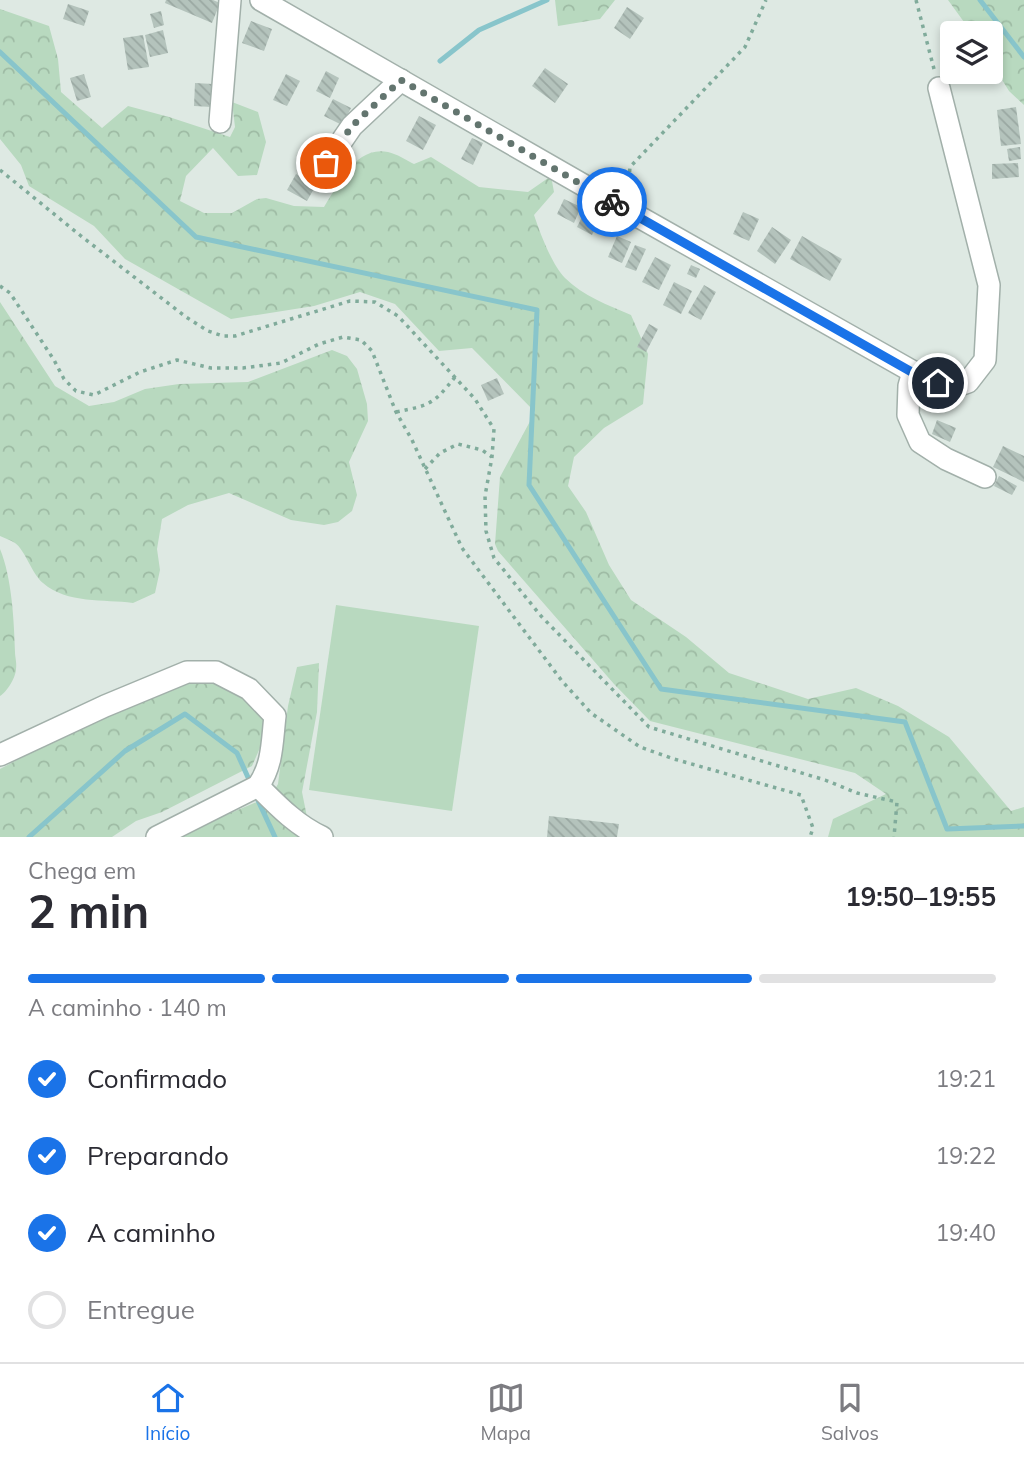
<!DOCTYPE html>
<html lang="pt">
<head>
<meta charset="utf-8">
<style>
	body { margin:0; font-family:Mulish,sans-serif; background:#f7f7f7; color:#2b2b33; height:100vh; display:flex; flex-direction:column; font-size:26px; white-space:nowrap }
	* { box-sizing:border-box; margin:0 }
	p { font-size:23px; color:#7c7c81 }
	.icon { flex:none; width:38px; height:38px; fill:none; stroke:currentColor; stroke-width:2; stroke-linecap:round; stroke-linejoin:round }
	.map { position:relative; height:837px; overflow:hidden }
	.drawer { display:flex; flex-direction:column; background:#fff; flex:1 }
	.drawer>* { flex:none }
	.tools { position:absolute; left:940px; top:21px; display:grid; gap:14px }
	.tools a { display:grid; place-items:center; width:63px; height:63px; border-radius:7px; background:#fff; box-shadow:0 4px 10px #0003; font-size:35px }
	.pin { position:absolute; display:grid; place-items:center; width:60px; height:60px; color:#fff; margin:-30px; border:4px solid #fff; border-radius:50%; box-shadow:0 2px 7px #0007 }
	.courier { position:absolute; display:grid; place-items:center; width:70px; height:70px; margin:-35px; border:5px solid #1a73e8; border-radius:50%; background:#fff; color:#222; box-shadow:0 2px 9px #0007 }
	.summary em { font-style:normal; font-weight:700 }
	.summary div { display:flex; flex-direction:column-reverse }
	.summary { display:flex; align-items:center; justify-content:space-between; height:119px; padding:0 28px }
	h1 { font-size:46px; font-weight:700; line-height:52px }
	.bar { display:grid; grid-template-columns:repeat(4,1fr); gap:10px 7px; align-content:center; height:84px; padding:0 28px }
	.bar i { height:9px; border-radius:5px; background:#e1e1e2 }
	.bar .current { background:#1a73e8 }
	.bar p { grid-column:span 4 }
	ol { padding:0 28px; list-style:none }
	li { display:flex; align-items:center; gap:21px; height:77px }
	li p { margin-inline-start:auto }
	li .icon { padding:7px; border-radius:50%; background:#1a73e8; color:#fff; stroke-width:4 }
	li:last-child { color:#7c7c81 }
	li i { width:38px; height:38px; border:4px solid #e1e1e2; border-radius:50% }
	.tabs { display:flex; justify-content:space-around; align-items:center; height:98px; border-top:2px solid #e1e1e2; background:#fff; font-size:19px; color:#7c7c81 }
	.tabs a { display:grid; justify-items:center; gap:4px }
	.tabs .current { color:#1a73e8 }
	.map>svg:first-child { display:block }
	.forest { fill:url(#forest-crowns) }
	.garden { fill:#b8d9bf }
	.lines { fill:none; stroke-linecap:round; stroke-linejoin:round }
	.stream { stroke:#88c5cb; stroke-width:5 }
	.building { fill:url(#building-back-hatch) }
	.minor-casing { stroke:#a2b0aa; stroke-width:24 }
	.path { stroke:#80ab9b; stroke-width:3.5; stroke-dasharray:3.5 5; stroke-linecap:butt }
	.minor { stroke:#fff; stroke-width:21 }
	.done { stroke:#63756f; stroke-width:7; stroke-dasharray:0 12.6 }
	.route { stroke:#1a73e8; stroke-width:9 }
</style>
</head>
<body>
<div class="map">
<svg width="1024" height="837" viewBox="0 0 1024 837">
	<defs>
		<pattern id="forest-crowns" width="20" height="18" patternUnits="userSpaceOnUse" patternTransform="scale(1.75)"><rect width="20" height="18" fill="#b8d9bf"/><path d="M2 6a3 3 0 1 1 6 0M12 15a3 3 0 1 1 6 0" fill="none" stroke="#9ebba4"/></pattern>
		<pattern id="building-back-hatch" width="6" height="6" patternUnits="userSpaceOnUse" patternTransform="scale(1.75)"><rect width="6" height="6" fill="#b4c3bc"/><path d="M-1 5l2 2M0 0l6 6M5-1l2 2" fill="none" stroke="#9aa8a2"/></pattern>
	</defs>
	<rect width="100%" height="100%" fill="#dee9e3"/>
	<g class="forest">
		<polygon points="555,0 615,0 600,19 558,26"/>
		<polygon points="948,0 1024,0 1024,105 1009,91 991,62 990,33 972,33"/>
		<path d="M0,9L49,26L58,59L61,92L102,128L128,106L169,117L230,137L235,127L232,102L258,112L266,142L257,175L238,176L213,148L186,176L180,201L204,213H232L257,199L266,198L294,206L324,207C338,185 356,145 388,152C397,154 406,160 414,164L431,157L479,187L528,192L551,176L554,192L534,215C540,233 552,265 565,278C583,296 608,305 631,315L648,354L643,404L604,428L574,457L568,486L586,512L609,565L631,600L686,637L729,673L808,699L856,688L898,706L949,737L1011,811L1024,807V837H828L833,819L886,794L855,773L650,721L614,684L498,551L495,544L500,477L535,412L472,348L439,351L395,304L360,292L314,306L231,319L125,259L94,226L29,186L21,165L0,139Z"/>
		<path d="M0,302L55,386L89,406L114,402L145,389L179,384L248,382L332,350L347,356L357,369L367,404L368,421L349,462L357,495L352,511L338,522L324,525L291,520L229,493L188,505L162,519L157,549L160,570L155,593L133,603C104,599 67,604 43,583C32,574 25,550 15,543C11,540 4,538 0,536Z"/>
		<path d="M0,549C12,578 14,621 15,652C15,657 17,663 16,669C16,677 7,692 0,696Z"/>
		<polygon points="319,663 317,712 302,792 311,837 174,837 271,796 278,784 288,706 297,667"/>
		<polygon points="199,678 231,688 259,705 265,724 263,741 252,766 162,812 136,821 112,837 0,837 0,769 93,720"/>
	</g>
	<polygon class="garden" points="336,605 479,626 452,811 309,790"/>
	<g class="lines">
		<g class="stream">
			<polyline points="980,0 1024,57"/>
			<polyline points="0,52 196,237 537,310 529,485 661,689 905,722 947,829 1024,826"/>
			<polyline points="440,61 479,30 547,0"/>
			<polyline points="256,796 275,837"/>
			<polyline points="29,837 125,751 185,714 237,753 251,784"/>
		</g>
	</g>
	<g class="building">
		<polygon points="166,0 213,0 220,3 212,23 165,3"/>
		<polygon points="68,4 89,11 84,26 63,19"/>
		<polygon points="627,7 644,18 630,39 614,28"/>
		<polygon points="161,11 164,25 154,28 150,14"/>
		<polygon points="251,21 272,29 264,51 242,43"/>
		<polygon points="163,30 168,53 150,57 145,35"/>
		<polygon points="143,35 149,67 128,70 123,38"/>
		<polygon points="545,68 568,84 555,103 532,86"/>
		<polygon points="326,71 339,78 330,98 316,91"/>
		<polygon points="84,74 91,97 77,101 70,78"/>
		<polygon points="286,74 300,81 287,106 273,100"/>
		<polygon points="195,83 213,84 212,107 194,106"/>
		<polygon points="333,99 351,108 342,125 324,116"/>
		<polygon points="1016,107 1021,144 1001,146 997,110"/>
		<polygon points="419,116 436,125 423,150 406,141"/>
		<polygon points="472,138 483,143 473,165 461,159"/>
		<polygon points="1020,147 1021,159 1009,161 1007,149"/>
		<polygon points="1018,163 1019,177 992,179 992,164"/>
		<polygon points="296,174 316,185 307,201 287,190"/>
		<polygon points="564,199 581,207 574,223 557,214"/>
		<polygon points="585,211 600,218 592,235 577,227"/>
		<polygon points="743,212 759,219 749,241 733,234"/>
		<polygon points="772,227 791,240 775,264 757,251"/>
		<polygon points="617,236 631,242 622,263 608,257"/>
		<polygon points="802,236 842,259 830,281 790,259"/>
		<polygon points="635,245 646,249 636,271 625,267"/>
		<polygon points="655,257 671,265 659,290 642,282"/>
		<polygon points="691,265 700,269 696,278 687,274"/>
		<polygon points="674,282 692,291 681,314 663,305"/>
		<polygon points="704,285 716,292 701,320 688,313"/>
		<polygon points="649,324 658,329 646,352 637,347"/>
		<polygon points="497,378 504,394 488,401 481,385"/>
		<polygon points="937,420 956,428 950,442 932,434"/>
		<polygon points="1003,446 1024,456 1024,482 993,467"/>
		<polygon points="999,476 1017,486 1012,495 994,486"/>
		<polygon points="549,816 619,824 617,837 547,837"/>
	</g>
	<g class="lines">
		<g class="minor-casing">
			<g id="minor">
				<polyline points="261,0 625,209 924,378 951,388 968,382 985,360 989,285 939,88"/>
				<polyline points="220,122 230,0"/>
				<polyline points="317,177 352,126 401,80"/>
				<polyline points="913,372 909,386 908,415 920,442 946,459 985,477"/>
				<path d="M0,755L105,706L187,672H216L249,689L275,716C272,741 273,765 258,786L157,837"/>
				<path d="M258,786C277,805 297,826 322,837"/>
			</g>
		</g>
		<g class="path">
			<polyline points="916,0 934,69"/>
			<polyline points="0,170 81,236 186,317 208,331 223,336 235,336 350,301 375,302 398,316 475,399 494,429 492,457 485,496 486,531 494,558 541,616 649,727 825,780 857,793 897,802 894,837"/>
			<polyline points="628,189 630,167 745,47 766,0"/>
			<polyline points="0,286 10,293 54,360 64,379 76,391 94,395 140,372 177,360 211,368 243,368 281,363 319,344 343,337 361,340 372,351 396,412 412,440 462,548 562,681 591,713 640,747 674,759 801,795 813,828 810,837"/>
			<path d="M396,412C430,405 433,405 455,377"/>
			<polyline points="425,469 440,453 458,444 482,450 492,457"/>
		</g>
		<use href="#minor" class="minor"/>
	</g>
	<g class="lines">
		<polyline class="done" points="326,163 352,126 401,80 612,202"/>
		<polyline class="route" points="612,202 924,379 938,383"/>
	</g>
</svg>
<div class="tools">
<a><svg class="icon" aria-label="layers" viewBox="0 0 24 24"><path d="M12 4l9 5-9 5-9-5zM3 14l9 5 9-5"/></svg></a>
</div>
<div class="pin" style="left:326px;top:163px;background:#ea580c"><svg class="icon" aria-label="bag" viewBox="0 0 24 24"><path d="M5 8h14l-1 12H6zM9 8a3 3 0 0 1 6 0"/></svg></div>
<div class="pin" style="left:938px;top:383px;background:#1f2937"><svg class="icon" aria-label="home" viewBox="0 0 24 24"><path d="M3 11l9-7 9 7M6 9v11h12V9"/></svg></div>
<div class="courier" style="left:612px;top:202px"><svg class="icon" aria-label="bike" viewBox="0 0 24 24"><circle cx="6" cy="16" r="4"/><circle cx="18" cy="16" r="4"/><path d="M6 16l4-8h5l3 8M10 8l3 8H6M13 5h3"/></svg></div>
</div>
<section class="drawer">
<div class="summary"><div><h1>2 min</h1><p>Chega em</p></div><em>19:50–19:55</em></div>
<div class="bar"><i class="current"></i><i class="current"></i><i class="current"></i><i></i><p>A caminho · 140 m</p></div>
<ol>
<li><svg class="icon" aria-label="check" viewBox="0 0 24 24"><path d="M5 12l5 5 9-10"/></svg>Confirmado<p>19:21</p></li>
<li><svg class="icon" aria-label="check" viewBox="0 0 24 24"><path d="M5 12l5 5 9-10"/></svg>Preparando<p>19:22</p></li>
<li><svg class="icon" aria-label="check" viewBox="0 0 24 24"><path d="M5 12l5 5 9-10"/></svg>A caminho<p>19:40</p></li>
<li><i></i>Entregue</li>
</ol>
</section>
<nav class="tabs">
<a class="current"><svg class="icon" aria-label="home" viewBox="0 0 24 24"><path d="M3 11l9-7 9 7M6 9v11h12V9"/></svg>Início</a>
<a><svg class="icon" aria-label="map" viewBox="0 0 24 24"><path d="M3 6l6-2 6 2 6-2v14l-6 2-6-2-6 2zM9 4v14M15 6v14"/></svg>Mapa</a>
<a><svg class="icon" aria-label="saved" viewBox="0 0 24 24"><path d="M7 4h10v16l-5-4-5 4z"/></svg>Salvos</a>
</nav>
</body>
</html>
